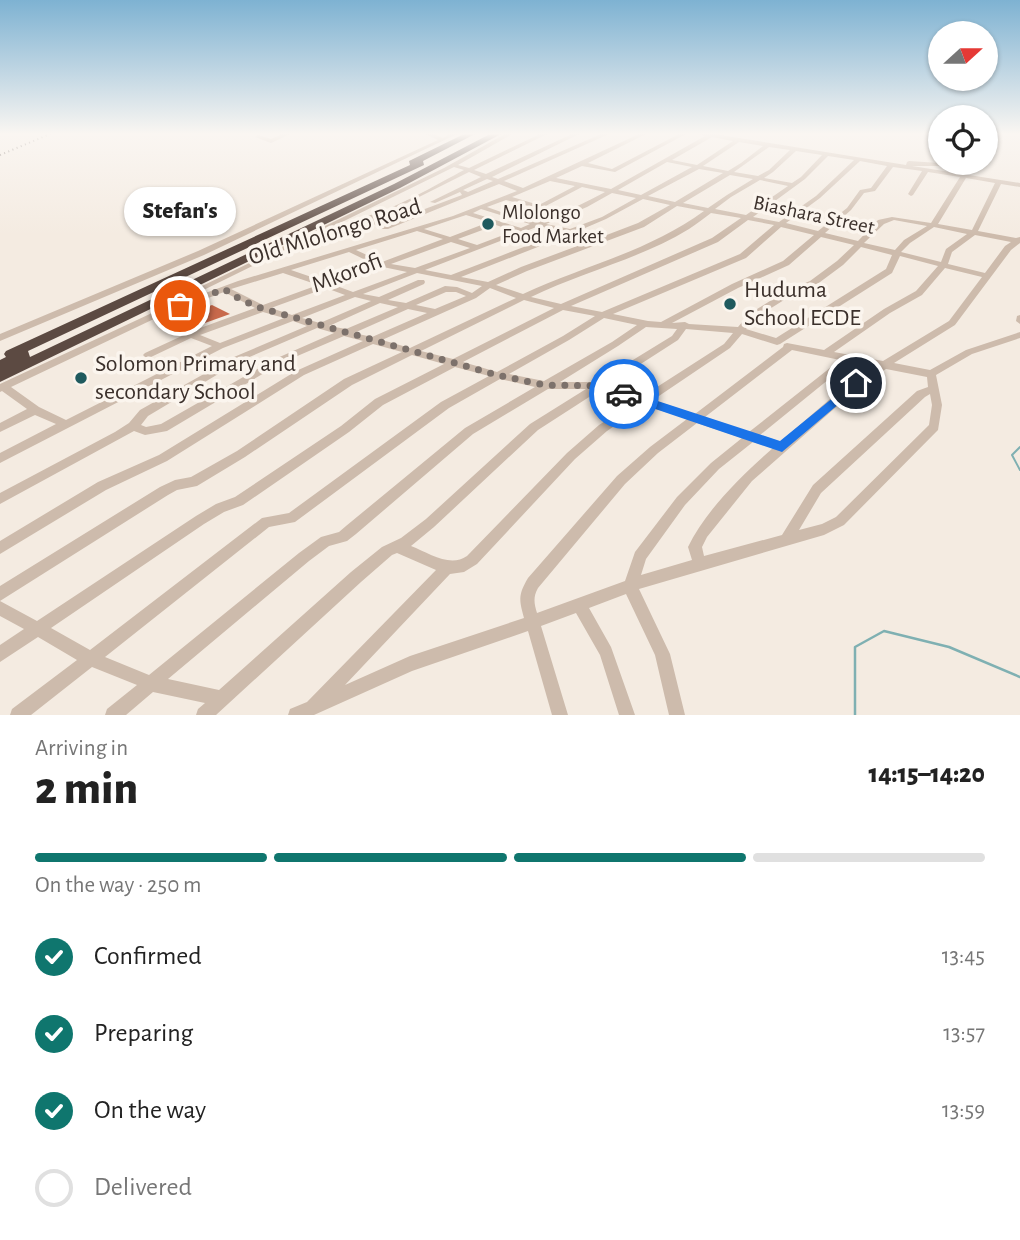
<!DOCTYPE html>
<html lang="en">
<head>
<meta charset="utf-8">
<style>
	body { margin:0; font-family:"Alegreya Sans",sans-serif; background:#f2f2f2; color:#222; height:100vh; display:flex; flex-direction:column; font-size:26px; white-space:nowrap }
	* { box-sizing:border-box; margin:0 }
	p { font-size:23px; color:#767676 }
	.icon { flex:none; width:38px; height:38px; fill:none; stroke:currentColor; stroke-width:2; stroke-linecap:round; stroke-linejoin:round }
	.map { position:relative; height:715px; overflow:hidden }
	.panel { display:flex; flex-direction:column; background:#fff; flex:1 }
	.panel>* { flex:none }
	.needle { width:46px; rotate:69deg }
	.controls { position:absolute; left:928px; top:21px; display:grid; gap:14px }
	.controls a { display:grid; place-items:center; width:70px; height:70px; border-radius:50%; background:#fff; box-shadow:0 2px 5px #0004; font-size:35px }
	.pin { position:absolute; display:grid; place-items:center; width:60px; height:60px; color:#fff; margin:-30px; border:4px solid #fff; border-radius:50%; box-shadow:0 2px 7px #0007 }
	.courier { position:absolute; display:grid; place-items:center; width:70px; height:70px; margin:-35px; border:5px solid #1a73e8; border-radius:50%; background:#fff; color:#222; box-shadow:0 2px 9px #0007 }
	.bubble { position:absolute; height:49px; border-radius:24px; background:#fff; box-shadow:0 2px 5px #0004; font-size:23px; font-weight:800; line-height:49px; text-align:center }
	.headline em { font-style:normal; font-weight:800 }
	.headline div { display:flex; flex-direction:column-reverse }
	.headline { display:flex; align-items:center; justify-content:space-between; height:119px; padding:0 35px }
	h1 { font-size:46px; font-weight:800; line-height:52px }
	.bar { display:grid; grid-template-columns:repeat(4,1fr); gap:10px 7px; align-content:center; height:84px; padding:0 35px }
	.bar i { height:9px; border-radius:5px; background:#e0e0e0 }
	.bar .active { background:#0f766e }
	.bar p { grid-column:span 4 }
	ol { padding:0 35px; list-style:none }
	li { display:flex; align-items:center; gap:21px; height:77px }
	li p { margin-inline-start:auto }
	li .icon { padding:7px; border-radius:50%; background:#0f766e; color:#fff; stroke-width:4 }
	li:last-child { color:#767676 }
	li i { width:38px; height:38px; border:4px solid #e0e0e0; border-radius:50% }
	.map>svg:first-child { display:block }
	.lines { fill:none; stroke-linecap:round; stroke-linejoin:round }
	.stream-far1 { stroke:#7fb0b2; stroke-width:2 }
	.stream { stroke:#7fb0b2; stroke-width:2.5 }
	.building { fill:#c8694b }
	.minor { fill:#cdbbac; fill-rule:evenodd }
	.highway { fill:#5c4a42; fill-rule:evenodd }
	.rail { stroke:#3b302b; stroke-width:2; stroke-dasharray:1 3.5; stroke-linecap:butt }
	.route { fill:#1a73e8 }
	.done { stroke:#7c716b; stroke-width:7; stroke-dasharray:0 12.6 }
	.poi-dot { fill:#1f5a5e; stroke:#fbf5ee; stroke-width:2.5 }
	.labels { text-anchor:middle; dominant-baseline:central; stroke-width:7; stroke-linejoin:round; paint-order:stroke }
	.far-poi-label { font-size:21px; fill:#3b302b; stroke:#fbf5ee; text-anchor:start }
	.far-street-label { font-size:21px; fill:#3b302b; stroke:#fbf5ee }
	.street-label { font-size:24px; fill:#3b302b; stroke:#fbf5ee }
	.poi-label { font-size:24px; fill:#3b302b; stroke:#fbf5ee; text-anchor:start }
</style>
</head>
<body>
<div class="map">
<svg width="1020" height="715" viewBox="0 0 1020 715">
	<rect width="100%" height="100%" fill="#f4ebe1"/>
	<g class="lines">
		<polyline class="stream-far1" points="1020,447 1012,455 1020,470"/>
		<polyline class="stream" points="855,715 855,647 884,631 949,647 1020,677"/>
	</g>
	<polygon class="building" points="212,305 230,314 205,323 196,311"/>
	<g class="lines">
		<g class="minor">
			<polygon points="282,134 290,134 271,143 255,137 258,135 271,139"/>
			<polygon points="425,134 433,134 443,138 450,134 457,134 204,255 0,341 0,334 198,251 438,140"/>
			<path d="M505,134H512L458,165L469,168L540,134H547L474,170L486,174L572,134H579L492,177L498,179L601,134H609L504,181L523,188L639,134H646L588,163L612,169L679,134H686L615,172L582,166L556,178L611,189L705,136L699,134H714L906,165L907,162L909,161L939,163L941,164V166H912L1020,183V187L1001,184L978,231L1016,238L1020,237V243L1011,250L955,325L894,363L930,370L966,350L1020,332V338L972,354L936,375L942,405L938,430L844,525L824,535L639,589L670,654L685,715H669L655,655L626,594L589,608L611,647L635,715H619L600,655L576,613L541,626L568,715H552L528,631L412,671L314,715H288L290,709L307,702L436,570L397,553L392,555L361,582L216,715H196L198,709L205,703L153,692L126,715H105L107,709L137,685L92,667L31,715H10L12,709L77,660L38,637L0,662V645L24,629L0,616V586L160,487L175,480L191,477L237,451L344,379L402,352L373,344L304,375L167,461L106,490L0,554V541L98,482L159,455L296,371L363,341L344,336L281,363L167,431L145,435L134,431L0,504V493L115,432L129,423L140,410L234,357L307,326L293,321L223,348L0,463V453L56,424L35,415L0,432V423L27,409L2,391L0,392V384L152,313L153,310H160L171,306H166L165,304L444,168ZM712,137L733,141L697,165L672,160ZM739,142L763,146L741,163L728,171L703,166ZM769,147L790,150L769,170L758,176L734,172ZM796,151L822,155L801,177L792,183L764,178L773,172ZM828,156L854,160L816,196L779,222L753,217L805,179ZM860,161L887,166L871,188L860,190L847,208L818,231L786,223L820,198ZM667,162L692,167L641,195L618,190ZM454,167L464,170C443,181 383,216 364,216L362,217L364,219L308,245L312,247H315L370,222L382,229H388L499,184L517,191L453,216L238,281L173,305ZM893,167L922,171L908,194L911,196L913,195L928,172L960,177L931,223L892,217L878,220L858,241L825,233L851,210L864,193L875,191ZM699,169L723,173L675,202L648,196ZM469,172L481,177L430,202L435,203L460,192L462,195L385,224L375,219ZM730,175L753,179L727,195L708,208L683,203ZM966,178L995,183L972,230L938,224ZM487,179L493,181L468,192L463,190ZM760,180L788,186L746,215L715,209L731,197ZM550,181L575,186L539,205L512,197ZM582,187L605,192C592,199 548,222 535,221C519,220 502,212 487,207L506,200L540,209ZM612,193L636,198L602,217L570,229L546,224L587,207ZM643,199L670,205L638,223L604,236L578,231L606,219ZM677,206L704,211C650,251 583,266 523,294L496,285L527,271L644,227ZM481,209L530,224L521,228L473,213ZM711,213L741,218L712,238L561,304L531,297C582,272 640,259 689,229C697,224 704,218 711,213ZM466,215L489,222L450,237L424,229ZM748,220L774,225L740,254L602,312L571,306L718,242ZM894,220L927,226L904,240L895,250L864,243L884,224ZM496,225L514,231L477,245L458,239ZM539,226L563,232L451,275L425,270ZM781,227L814,235L783,261L732,284L661,322L648,321L613,314L746,258ZM934,227L967,234L946,249L941,262L901,252L910,243ZM417,231L443,239L382,262L356,250ZM571,234L596,239L521,267L488,282L461,277ZM975,235L1011,242L1005,246L985,273L948,264L952,252ZM821,237L854,245L837,261L810,281L786,291L749,314L738,327L689,324L685,322L672,323L738,288L789,265ZM451,242L470,248L415,268L391,264ZM861,247L892,255L886,269L776,338L746,329L755,318L792,295L816,285L843,265ZM349,252L374,264L326,282L291,270ZM900,256L938,266L916,291L884,309L824,350L787,343L784,344L783,347L695,414L653,400L730,348L742,334L777,345L780,344L892,273ZM383,267L407,272L353,292L334,285ZM945,268L982,277L949,321L883,361L834,352L890,313L922,295ZM283,273L318,285L263,305L231,289ZM417,273L482,286L472,293L457,287L445,286L406,303L388,300L424,284L425,282L424,280H418L379,297L363,294ZM326,288L345,295L292,315L271,308ZM490,288L516,298L410,348L382,340L476,298ZM224,292L255,308L192,331L166,314ZM446,292H456L466,296L435,309L416,305ZM355,297L371,301L320,323L302,318ZM524,300L554,308L453,359L421,351ZM380,303L398,307L346,329L329,326ZM408,309L427,313L372,337L354,333ZM563,310L595,316L563,336L497,372L463,362ZM263,312L284,318L220,343L200,335ZM158,317L184,335L145,353L143,355L145,357H151L191,338L212,346L66,420L39,407L11,387ZM604,318L637,325L612,342L544,381L509,374L569,340ZM646,327L677,329L672,336L597,382H560L618,346ZM317,328L334,333L275,359L161,424L146,427L141,425L148,416L240,361ZM686,329L733,333L724,344L643,396L608,385L678,340ZM792,350L840,360L749,432L705,417ZM412,355L444,364L375,399L341,426L235,497L216,504L196,516L37,621L0,601L168,495L177,490L197,486L245,457L352,385ZM850,362L875,366L852,380L780,442L760,435ZM455,367L489,376L441,402L289,513L262,518L90,650L51,628L204,524L224,512L243,505L349,432L383,405ZM886,369L927,377L928,387L917,391L813,485L782,535L704,556L702,547L707,537L752,481L860,386ZM500,379L535,387L465,428L346,526L339,532L321,537L299,553L149,675L105,657L269,527L295,522L449,408ZM548,389H586L530,424L426,519L401,538L382,547L351,572L219,690L168,679L309,561L329,546L347,541L356,534L473,434ZM600,390L635,402L599,425L567,453L467,556C450,568 429,553 411,546L434,527L538,430ZM930,394L932,405L929,425L836,517L822,524L799,530L821,493L925,397ZM645,405L687,419L650,447L617,476L528,578C518,595 519,600 524,618L410,656L345,685L450,574L464,572L477,564L575,459L607,431ZM697,423L742,438L711,463L677,497L635,552L625,581L537,613C534,603 533,597 538,588L625,484L658,453ZM753,442L773,448C743,474 705,511 688,547L692,560L641,575L646,559L685,505L719,469Z"/>
			<polygon points="1020,315 1020,324 1016,321 1017,316"/>
		</g>
		<polygon class="highway" points="464,134 475,134 423,161 424,165 28,351 30,357 394,184 490,134 501,134 400,188 0,382 0,360 6,357 4,354 6,351 410,165 409,161"/>
		<polyline class="rail" points="0,155 50,134"/>
	</g>
	<linearGradient id="sky" x2="0" y2="1"><stop stop-color="#7eb2d2"/><stop offset="0.57" stop-color="#faf6f2"/><stop offset="1" stop-color="#faf6f2" stop-opacity="0"/></linearGradient>
	<rect width="1020" height="235" fill="url(#sky)"/>
	<polygon class="route" points="856,379 860,380 860,386 782,452 620,397 618,394 624,390 780,441"/>
	<g class="lines">
		<polyline class="done" points="180,306 224,289 241,300 261,308 497,375 544,385 600,386 624,394"/>
	</g>
	<g class="poi-dot">
		<circle cx="488" cy="224" r="7"/>
		<circle cx="730" cy="304" r="7"/>
		<circle cx="81" cy="378" r="7"/>
	</g>
	<g class="labels">
		<g class="far-poi-label">
			<text x="502" y="212">Mlolongo<tspan x="502" dy="24">Food Market</tspan></text>
		</g>
		<g class="far-street-label">
			<text transform="translate(814 215) rotate(12)">Biashara Street</text>
		</g>
		<g class="street-label">
			<text transform="translate(335 232) rotate(-17)">Old Mlolongo Road</text>
			<text transform="translate(347 273) rotate(-21)">Mkorofi</text>
		</g>
		<g class="poi-label">
			<text x="744" y="290">Huduma<tspan x="744" dy="28">School ECDE</tspan></text>
			<text x="95" y="364">Solomon Primary and<tspan x="95" dy="28">secondary School</tspan></text>
		</g>
	</g>
</svg>
<div class="controls">
<a><svg class="needle" viewBox="-14 -14 28 28"><path d="M0-13l5 13h-10z" fill="#e53935"/><path d="M0 13l5-13h-10z" fill="#767676"/></svg></a>
<a><svg class="icon" aria-label="locate" viewBox="0 0 24 24"><circle cx="12" cy="12" r="6"/><path d="M12 2v4M12 18v4M2 12h4M18 12h4"/></svg></a>
</div>
<div class="pin" style="left:180px;top:306px;background:#ea580c"><svg class="icon" aria-label="bag" viewBox="0 0 24 24"><path d="M5 8h14l-1 12H6zM9 8a3 3 0 0 1 6 0"/></svg></div>
<div class="pin" style="left:856px;top:383px;background:#1f2937"><svg class="icon" aria-label="home" viewBox="0 0 24 24"><path d="M3 11l9-7 9 7M6 9v11h12V9"/></svg></div>
<div class="courier" style="left:624px;top:394px"><svg class="icon" aria-label="car" viewBox="0 0 24 24"><path d="M5 17H2v-5l4-1 3-4h7l3 4 3 1v5h-3M9 17h6M6 11h13"/><circle cx="7" cy="17" r="2"/><circle cx="17" cy="17" r="2"/></svg></div>
<div class="bubble" style="left:124px;top:187px;width:112px">Stefan's</div>
</div>
<section class="panel">
<div class="headline"><div><h1>2 min</h1><p>Arriving in</p></div><em>14:15–14:20</em></div>
<div class="bar"><i class="active"></i><i class="active"></i><i class="active"></i><i></i><p>On the way · 250 m</p></div>
<ol>
<li><svg class="icon" aria-label="check" viewBox="0 0 24 24"><path d="M5 12l5 5 9-10"/></svg>Confirmed<p>13:45</p></li>
<li><svg class="icon" aria-label="check" viewBox="0 0 24 24"><path d="M5 12l5 5 9-10"/></svg>Preparing<p>13:57</p></li>
<li><svg class="icon" aria-label="check" viewBox="0 0 24 24"><path d="M5 12l5 5 9-10"/></svg>On the way<p>13:59</p></li>
<li><i></i>Delivered</li>
</ol>
</section>
</body>
</html>
